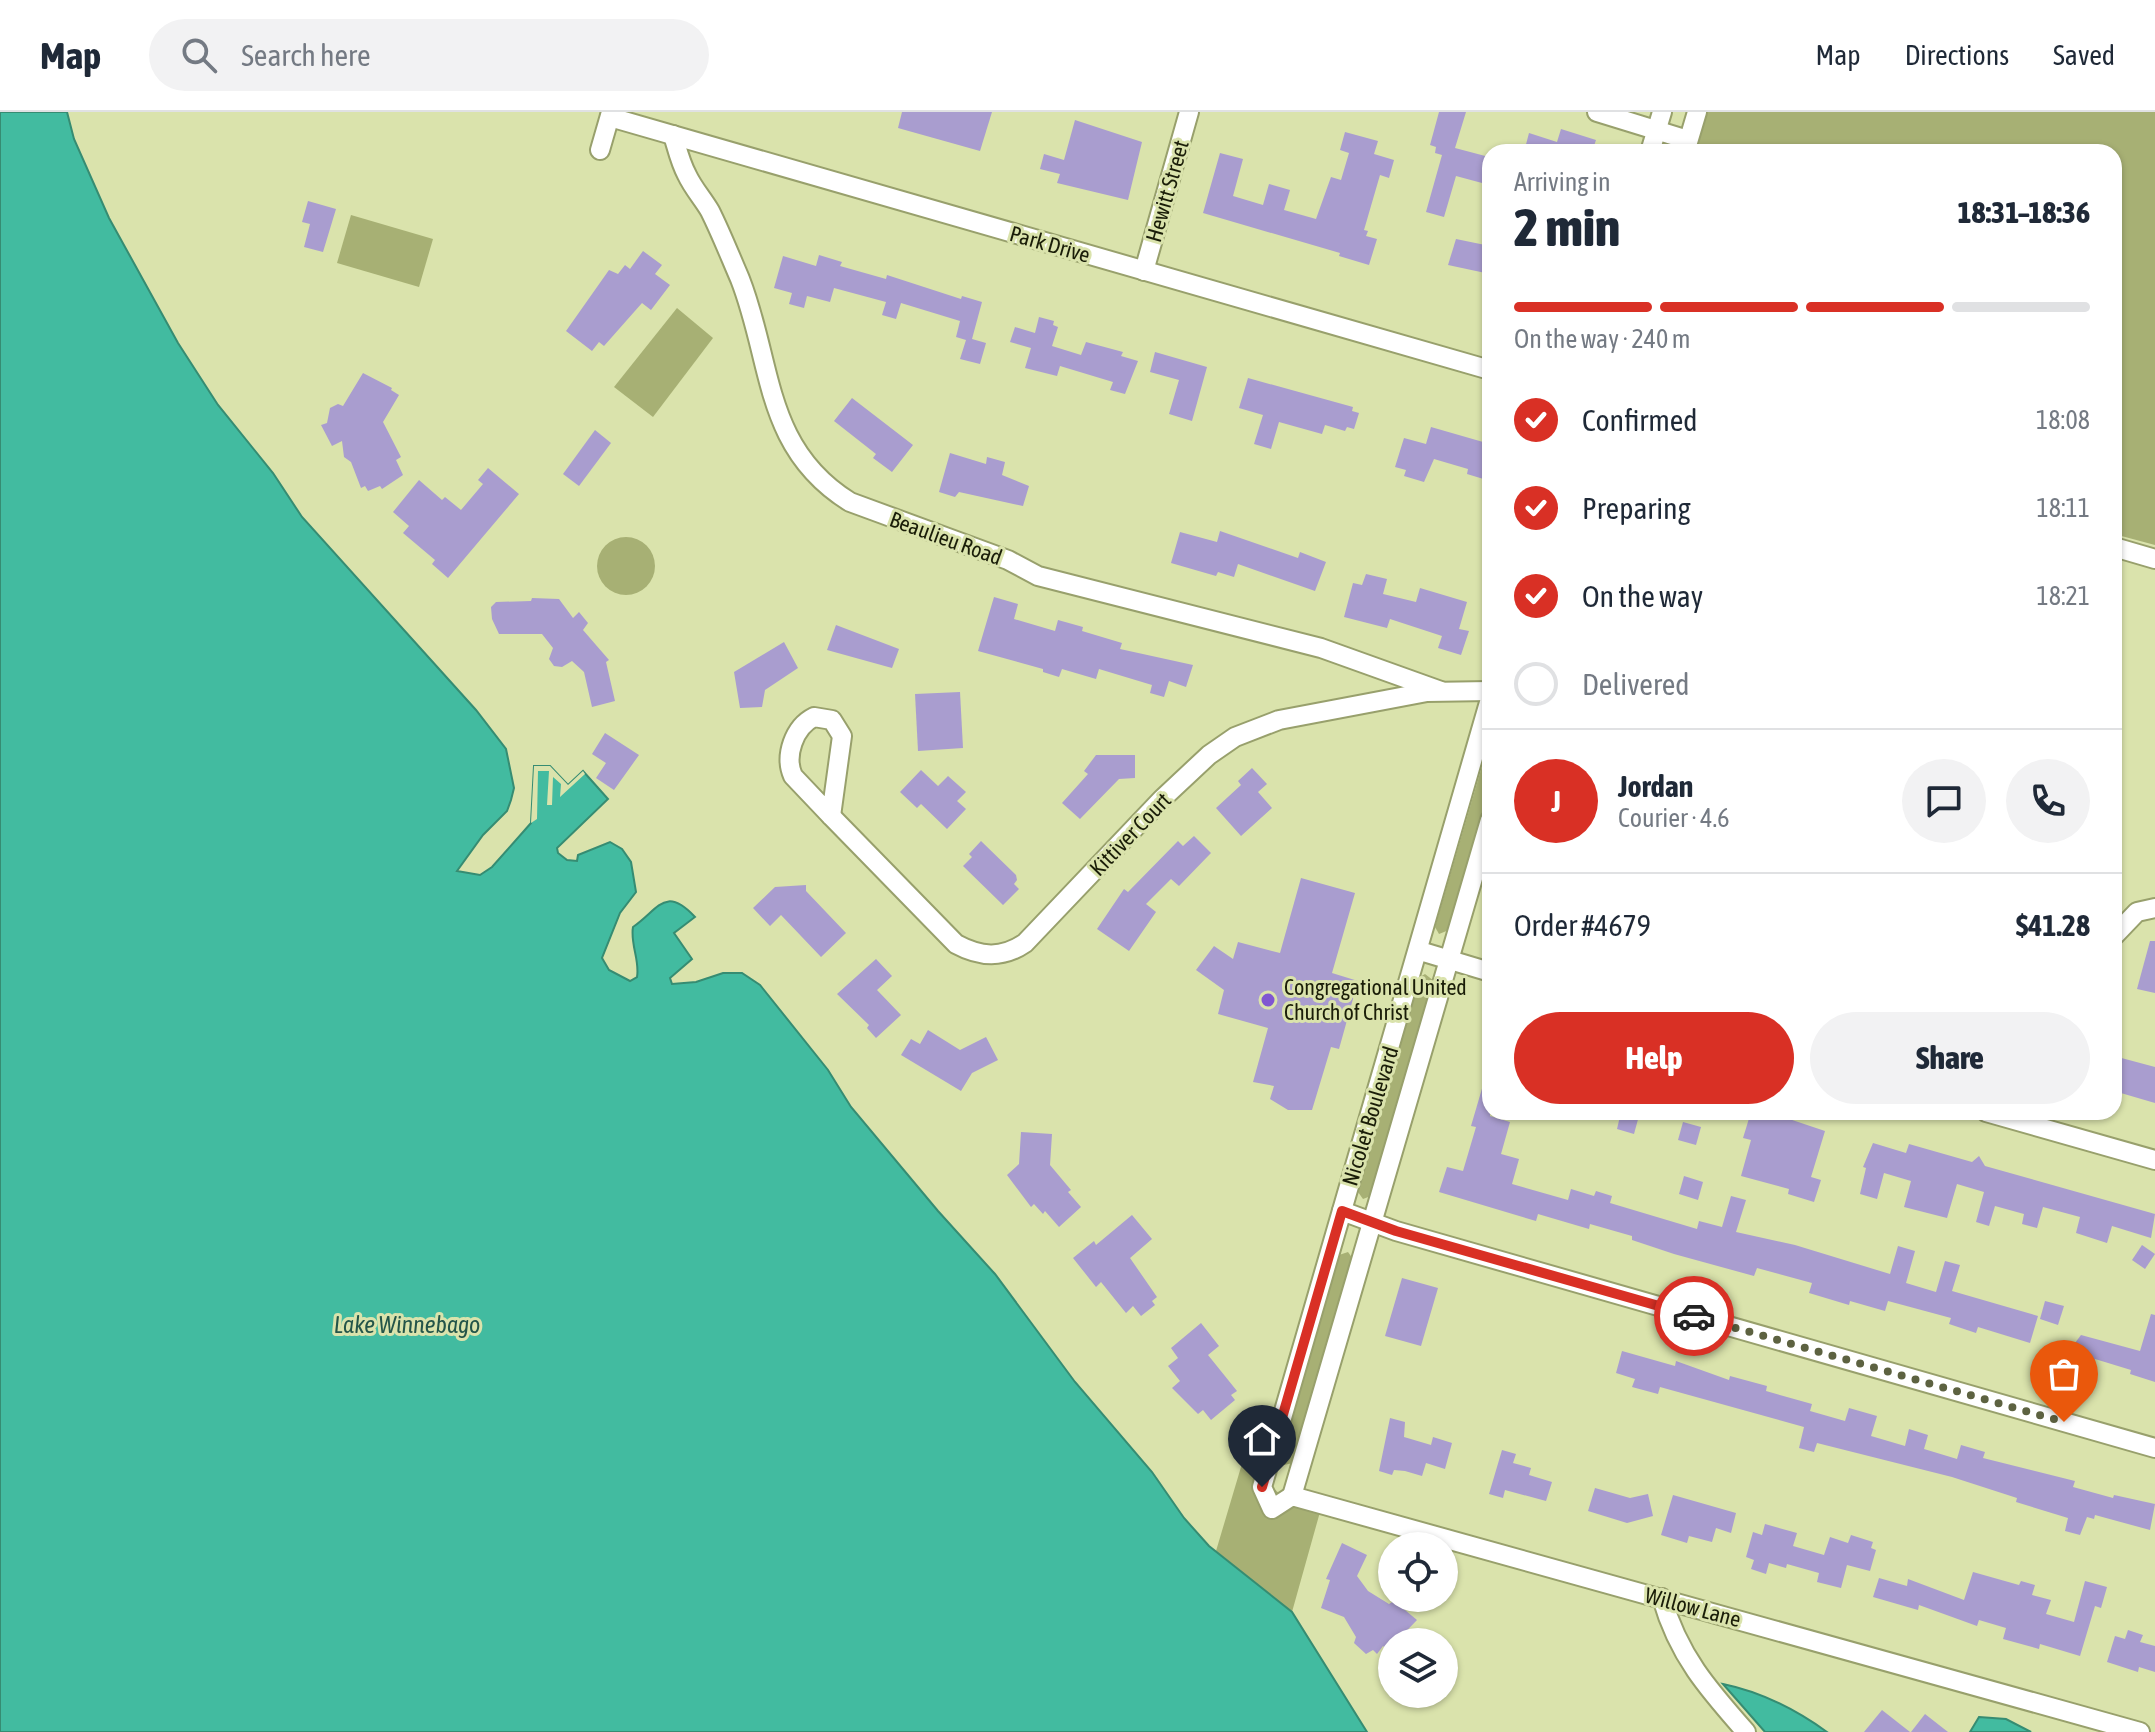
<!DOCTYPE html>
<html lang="en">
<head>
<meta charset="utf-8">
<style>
	body { margin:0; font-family:"Asap Condensed",sans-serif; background:#f2f2f3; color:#1f2937; height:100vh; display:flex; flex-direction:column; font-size:30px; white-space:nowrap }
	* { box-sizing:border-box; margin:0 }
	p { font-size:26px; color:#747a83 }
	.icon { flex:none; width:44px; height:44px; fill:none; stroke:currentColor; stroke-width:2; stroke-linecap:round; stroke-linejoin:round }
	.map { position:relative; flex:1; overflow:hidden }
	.panel { position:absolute; left:1482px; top:32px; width:640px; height:976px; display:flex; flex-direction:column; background:#fff; border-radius:24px; box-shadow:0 2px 6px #0004 }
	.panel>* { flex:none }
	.controls { position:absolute; left:1378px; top:1420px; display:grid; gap:16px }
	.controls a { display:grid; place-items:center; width:80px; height:80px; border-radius:50%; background:#fff; box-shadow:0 2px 6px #0004; font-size:40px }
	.pin { position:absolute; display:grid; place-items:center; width:68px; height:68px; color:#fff; margin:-82px -34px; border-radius:50% 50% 50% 0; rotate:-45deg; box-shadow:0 0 8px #0007 }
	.pin .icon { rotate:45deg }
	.courier { position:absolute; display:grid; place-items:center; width:80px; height:80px; margin:-40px; border:6px solid #d93025; border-radius:50%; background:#fff; color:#222; box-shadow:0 2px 10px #0007 }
	.summary em { font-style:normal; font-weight:800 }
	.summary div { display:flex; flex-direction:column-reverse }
	.summary { display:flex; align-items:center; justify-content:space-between; height:136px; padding:0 32px }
	h1 { font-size:52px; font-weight:800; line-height:60px }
	.bar { display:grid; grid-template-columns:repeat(4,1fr); gap:12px 8px; align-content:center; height:96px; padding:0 32px }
	.bar i { height:10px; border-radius:6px; background:#e0e1e3 }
	.bar .on { background:#d93025 }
	.bar p { grid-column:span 4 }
	.line { display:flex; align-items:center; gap:20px; padding:0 32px; border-top:2px solid #e0e1e3 }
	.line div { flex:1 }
	.round { display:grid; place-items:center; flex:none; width:84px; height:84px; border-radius:42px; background:#f2f2f3 }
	ol { padding:0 32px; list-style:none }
	li { display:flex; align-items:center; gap:24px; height:88px }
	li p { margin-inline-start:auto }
	li .icon { padding:8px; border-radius:50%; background:#d93025; color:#fff; stroke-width:4 }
	li:last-child { color:#747a83 }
	li i { width:44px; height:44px; border:4px solid #e0e1e3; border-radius:50% }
	.primary-button { display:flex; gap:16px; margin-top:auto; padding:16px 32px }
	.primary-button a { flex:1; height:92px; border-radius:48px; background:#d93025; color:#fff; font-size:32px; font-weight:800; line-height:92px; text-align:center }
	.primary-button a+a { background:#f2f2f3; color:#1f2937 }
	header { display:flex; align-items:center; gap:48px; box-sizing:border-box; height:112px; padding:0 40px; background:#fff; border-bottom:2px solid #e0e1e3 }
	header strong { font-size:38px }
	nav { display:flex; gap:44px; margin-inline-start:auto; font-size:28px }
	.search { width:560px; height:72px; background:#f2f2f3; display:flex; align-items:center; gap:20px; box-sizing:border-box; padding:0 28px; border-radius:44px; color:#747a83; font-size:30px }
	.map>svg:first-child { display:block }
	.green { fill:#a7b074 }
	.water { fill:#42bba0; stroke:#368c72; stroke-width:2 }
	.pier { fill:#dae3ac }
	.building { fill:#a99dcf }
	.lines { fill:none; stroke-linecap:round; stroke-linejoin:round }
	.minor-casing { stroke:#98a06c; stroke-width:22 }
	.minor { stroke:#fff; stroke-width:18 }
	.done { stroke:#5d6241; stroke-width:8; stroke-dasharray:0 14.4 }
	.route { stroke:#d93025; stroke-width:10 }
	.poi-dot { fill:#8057d1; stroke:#dae3ac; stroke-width:3 }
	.labels { text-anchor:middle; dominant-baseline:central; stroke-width:6; stroke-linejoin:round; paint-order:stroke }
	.street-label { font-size:22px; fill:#1a1d08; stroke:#dae3ac }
	.poi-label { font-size:22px; fill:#1a1d08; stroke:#dae3ac; text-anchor:start }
	.water-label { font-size:24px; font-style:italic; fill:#235549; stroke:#dae3ac }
</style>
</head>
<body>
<header>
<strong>Map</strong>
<div class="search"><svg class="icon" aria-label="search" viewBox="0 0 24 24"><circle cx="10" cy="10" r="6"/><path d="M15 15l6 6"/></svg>Search here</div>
<nav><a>Map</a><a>Directions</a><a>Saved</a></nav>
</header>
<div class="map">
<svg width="2155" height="1620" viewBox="0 0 2155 1620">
	<rect width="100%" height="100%" fill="#dae3ac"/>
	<g class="green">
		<polygon points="1707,0 2155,0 2155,433 2114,422 2114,40 1696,40"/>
		<polygon points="351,103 433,127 419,175 337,151"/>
		<polygon points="677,196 713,226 653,305 614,275"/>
		<circle cx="626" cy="454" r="29"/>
		<polygon points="1490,627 1490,678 1449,818 1439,822 1435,815"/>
		<polygon points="1425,862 1434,869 1371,1084 1363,1087 1358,1080 1420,865"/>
		<polygon points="1348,1140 1353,1147 1293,1351 1284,1353 1279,1347 1339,1143"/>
		<path d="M1252,1318L1267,1323L1259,1354C1275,1385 1288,1389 1320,1400L1292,1500L1216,1439Z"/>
	</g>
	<g class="water">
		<path d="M0,0H67L74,27L109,106L178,231L218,293L273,361L302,405L476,598L506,637L514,676L511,688L507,699L483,723L457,759L480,763L492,755L531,711L534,654H550L568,673L583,659L608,687L557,736L558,741L567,748L577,749L578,743L610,730L622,737L631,750L636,780L620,801L602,846L609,858L630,869L637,865C640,848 630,832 633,815C659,797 665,773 695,805L674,821L692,847L670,866L672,872L696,870L723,861H742L760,873L828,958L851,995L938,1099L995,1162L1075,1270L1152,1360L1184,1406L1209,1434L1292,1500L1367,1620H0Z"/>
		<path d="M1723,1572C1762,1580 1795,1597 1827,1620H1765Z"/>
		<polygon points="1979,1605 2006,1607 2031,1620 1970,1620"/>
	</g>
	<polygon class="pier" points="534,654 550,654 568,673 583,659 585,662 560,685 561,672 553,665 552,693 547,693 549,659 538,659 537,707 531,711"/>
	<g class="building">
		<polygon points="902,0 992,0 980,39 898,16"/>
		<polygon points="1439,0 1466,0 1455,36 1489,45 1482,71 1456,64 1444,105 1426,100 1442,43 1435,41 1436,35 1430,33"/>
		<polygon points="1075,8 1142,30 1128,88 1057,71 1060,62 1040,57 1044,42 1064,48"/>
		<polygon points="1561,17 1596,28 1592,40 1524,40 1529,21 1557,30"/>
		<polygon points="1345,20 1378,29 1374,42 1394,48 1389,66 1380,63 1364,118 1368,119 1366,124 1377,127 1369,153 1339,144 1340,141 1203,101 1220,41 1243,47 1233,84 1263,93 1269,72 1290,78 1284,98 1316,107 1331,65 1341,68 1349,41 1340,38"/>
		<polygon points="308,89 336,97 323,140 304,135 310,112 302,110"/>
		<polygon points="1456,127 1490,134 1490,162 1448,153"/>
		<polygon points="643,139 662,153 655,162 670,173 651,198 642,191 604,234 599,230 592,239 566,219 609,158 618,162 625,153 630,157"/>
		<polygon points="819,143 842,150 840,154 886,167 887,163 961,187 962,184 982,190 972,227 986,231 980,252 960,247 966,228 956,225 960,209 901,191 896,207 882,203 886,190 834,176 830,190 807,184 804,196 789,192 792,181 774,176 783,144 816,154"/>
		<polygon points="1039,205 1054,209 1053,213 1058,215 1052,234 1081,243 1086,230 1123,240 1121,244 1138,249 1125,282 1110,278 1113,270 1060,254 1057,264 1025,256 1031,236 1010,230 1015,215 1035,221"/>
		<polygon points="1155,240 1207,255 1192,309 1169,302 1179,268 1150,260"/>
		<polygon points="363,261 392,276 391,278 399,283 383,310 401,345 396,348 403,363 382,377 380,374 368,379 365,374 361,376 351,350 344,345 342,329 332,334 321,313 327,311 330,296 338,292 343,294"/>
		<polygon points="1248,266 1353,295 1352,299 1359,301 1354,317 1347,315 1345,319 1325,313 1322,322 1279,310 1271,337 1254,332 1263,303 1239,296"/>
		<polygon points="852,286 913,333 892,360 873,346 876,342 834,309"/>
		<polygon points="1431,315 1490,332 1490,369 1467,362 1468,357 1434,347 1424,370 1404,364 1406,358 1395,355 1404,326 1426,332"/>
		<polygon points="595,318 611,331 579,374 563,362"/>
		<polygon points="950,341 986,352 987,345 1005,350 1002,363 1029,374 1023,394 959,380 955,385 939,380"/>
		<polygon points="488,356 519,382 448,466 432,452 435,448 403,421 409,414 393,400 419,368 442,388 445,385 461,398 483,372 478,368"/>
		<polygon points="1220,419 1298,446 1300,440 1326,450 1315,479 1238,452 1234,465 1218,460 1216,464 1171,451 1180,420 1217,430"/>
		<polygon points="1366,462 1387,467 1383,482 1416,490 1420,476 1467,490 1459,517 1469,519 1461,543 1438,536 1442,524 1390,507 1387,516 1344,505 1353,471 1362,473"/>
		<polygon points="994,485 1018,492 1014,507 1055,519 1058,508 1083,515 1082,519 1122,531 1120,537 1193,553 1186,575 1169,569 1164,585 1150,581 1152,573 1099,557 1096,567 1062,557 1059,565 1043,560 1043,557 978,539"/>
		<polygon points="532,486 559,487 573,506 579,500 588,511 583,518 609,548 606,550 615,589 592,595 584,560 572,549 562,555 554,554 549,547 553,536 542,522 499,522 492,507 491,495 496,490 531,489"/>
		<polygon points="836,513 899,537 892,556 827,538"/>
		<polygon points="784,530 798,556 765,578 762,595 740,596 734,560"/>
		<polygon points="960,580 963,636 918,639 915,582"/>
		<polygon points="605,621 639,643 614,678 596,666 606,651 592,642"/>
		<polygon points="1096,643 1135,643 1135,666 1119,667 1080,707 1062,691 1088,662 1084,659"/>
		<polygon points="1252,656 1267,672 1258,680 1272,696 1241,724 1216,696 1241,673 1238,669"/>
		<polygon points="921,658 938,674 948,664 966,680 957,689 966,697 947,717 921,692 917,696 900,680"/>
		<polygon points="1194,724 1211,741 1179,774 1171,767 1146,792 1156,800 1129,839 1097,817 1124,777 1128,780 1178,729 1183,734"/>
		<polygon points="981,729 1016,763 1017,768 1014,772 1019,777 1003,793 963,754 972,745 969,742"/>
		<polygon points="1301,766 1355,781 1332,861 1358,869 1339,937 1331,935 1312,998 1288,998 1270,987 1274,974 1253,970 1268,916 1218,902 1224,878 1196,858 1214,834 1233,847 1238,830 1280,841"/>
		<polygon points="806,773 806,779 846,821 821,845 781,803 770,814 753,796 775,775"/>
		<polygon points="2150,829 2155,829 2155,881 2137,877"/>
		<polygon points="876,847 892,864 877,878 901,903 876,926 867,916 869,913 837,882"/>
		<polygon points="928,918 960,938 986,925 998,948 972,961 961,979 901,943 911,927 920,932"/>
		<polygon points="2114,944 2155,955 2155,991 2114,979"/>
		<polygon points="1486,963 1490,963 1490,1004 1510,1010 1501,1042 1519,1047 1512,1072 1568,1088 1571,1077 1594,1084 1596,1079 1612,1084 1610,1091 1697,1117 1699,1109 1722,1115 1731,1084 1746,1088 1736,1120 1795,1133 1890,1162 1898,1134 1915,1139 1906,1171 1936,1180 1945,1149 1960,1153 1952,1179 2038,1204 2030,1231 1978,1215 1976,1221 1949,1212 1951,1206 1888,1189 1885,1199 1850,1189 1849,1193 1809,1181 1812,1171 1757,1156 1754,1164 1674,1142 1632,1128 1632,1124 1590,1112 1589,1117 1538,1102 1536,1109 1439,1080 1447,1055 1463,1059 1476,1015 1471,1014"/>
		<polygon points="1621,1000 1640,1000 1634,1022 1617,1017"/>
		<polygon points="1751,1000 1768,1000 1825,1019 1811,1065 1821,1068 1814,1090 1788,1082 1789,1077 1741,1064 1751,1028 1743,1026"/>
		<polygon points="1683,1010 1701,1015 1696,1033 1678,1028"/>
		<polygon points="1021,1020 1052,1022 1050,1053 1071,1078 1068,1080 1081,1095 1059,1115 1045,1099 1043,1102 1034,1092 1031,1095 1007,1063 1019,1052"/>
		<polygon points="1873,1031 1906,1041 1909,1032 1972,1050 1979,1044 1985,1054 2155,1102 2151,1126 2112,1114 2107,1131 2076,1121 2080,1105 2043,1095 2037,1116 2022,1112 2024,1102 1995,1094 1989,1114 1976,1110 1984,1080 1957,1072 1947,1106 1904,1095 1911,1069 1884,1061 1877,1087 1860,1082 1866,1056 1863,1055"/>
		<polygon points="1684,1064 1703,1070 1698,1088 1679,1082"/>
		<polygon points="1132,1103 1152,1127 1130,1146 1157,1185 1152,1189 1155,1193 1141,1204 1133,1194 1126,1201 1101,1170 1096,1175 1073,1146 1094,1129 1096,1133"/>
		<polygon points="2142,1133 2155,1142 2145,1157 2132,1148"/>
		<polygon points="1402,1166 1438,1176 1421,1234 1385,1224"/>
		<polygon points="2045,1189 2064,1194 2058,1213 2040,1207"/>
		<polygon points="2151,1202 2155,1203 2155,1270 2130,1262 2131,1258 2095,1247 2091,1259 2063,1251 2070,1229 2075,1231 2081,1223 2140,1239"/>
		<polygon points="1201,1211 1219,1234 1208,1243 1237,1279 1231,1283 1235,1288 1211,1308 1203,1298 1198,1302 1172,1276 1180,1269 1168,1254 1178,1246 1171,1236"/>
		<polygon points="1622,1239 1675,1254 1676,1249 1729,1268 1730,1264 1767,1274 1766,1279 1812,1292 1810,1299 1845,1309 1849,1296 1877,1304 1871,1324 1905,1334 1909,1317 1928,1323 1924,1337 1957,1347 1961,1333 1985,1340 1983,1346 2075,1369 2073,1375 2113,1386 2114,1383 2155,1392 2150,1418 2095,1403 2094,1407 2087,1405 2080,1423 2065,1419 2068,1406 2016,1390 2017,1386 1952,1365 1817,1331 1814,1340 1799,1336 1804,1315 1660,1275 1658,1282 1632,1275 1635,1267 1616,1261"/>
		<polygon points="1390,1306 1405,1310 1404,1325 1431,1333 1433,1325 1452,1331 1445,1357 1426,1351 1422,1364 1405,1359 1394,1358 1392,1363 1379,1359"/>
		<polygon points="1502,1338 1516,1342 1513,1351 1531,1356 1529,1363 1552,1370 1546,1389 1505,1378 1503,1386 1489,1382"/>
		<polygon points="1595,1376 1630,1386 1648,1382 1653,1404 1627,1411 1588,1399"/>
		<polygon points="1673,1383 1736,1401 1731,1421 1716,1416 1712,1430 1689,1424 1687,1431 1661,1423"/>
		<polygon points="1765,1412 1797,1421 1793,1434 1824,1443 1830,1425 1848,1431 1851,1423 1873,1430 1871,1436 1876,1438 1870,1459 1847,1453 1841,1476 1817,1470 1819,1461 1787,1452 1786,1456 1769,1451 1766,1462 1751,1457 1754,1448 1746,1445 1753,1420 1762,1423"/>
		<polygon points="1342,1431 1367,1443 1357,1464 1368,1479 1389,1492 1394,1489 1417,1508 1388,1538 1383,1534 1377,1542 1373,1538 1366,1542 1354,1531 1356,1525 1344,1505 1321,1496 1330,1468 1326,1467"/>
		<polygon points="1973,1460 2019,1473 2021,1469 2035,1473 2032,1483 2051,1488 2046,1502 2074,1510 2085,1469 2107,1475 2101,1496 2095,1494 2080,1544 2040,1532 2039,1537 2003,1527 2006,1516 1979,1508 1977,1514 1919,1493 1918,1498 1873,1485 1879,1466 1907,1474 1908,1467 1964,1488"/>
		<polygon points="2128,1518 2143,1523 2140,1530 2155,1534 2155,1560 2139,1555 2138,1560 2107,1550 2115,1524 2125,1527"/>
		<polygon points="1882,1598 1910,1620 1864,1620"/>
		<polygon points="1925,1602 1948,1620 1911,1620"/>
	</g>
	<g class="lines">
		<g class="minor-casing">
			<g id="minor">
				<polyline points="1597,0 1688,28"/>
				<polyline points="610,5 1490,258"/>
				<path d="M673,23C677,36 680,50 687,63C693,76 703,87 710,99C721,121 730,144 740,167C773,251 763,336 850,390L1008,448L1038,464L1321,536L1441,579"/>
				<polyline points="1686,37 1697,0"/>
				<polyline points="600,38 611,0"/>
				<polyline points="1650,40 1662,0"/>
				<polyline points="1144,159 1189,0"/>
				<polyline points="2114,435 2155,447"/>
				<polyline points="1490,587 1262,1375 1272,1397 1292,1384 2140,1620"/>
				<path d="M814,605L832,608L842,624L831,704L793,664C784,644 794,615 814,605Z"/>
				<path d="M831,704L956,832C980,845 1002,847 1025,831L1162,687L1209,643L1235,625L1279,608L1427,580L1490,579"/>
				<polyline points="2114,824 2137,800 2155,796"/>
				<polyline points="1420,839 1490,860"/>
				<polyline points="1986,1000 2155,1048"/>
				<polyline points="1342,1099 1396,1119 2155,1336"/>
				<polyline points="1292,1384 1490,708"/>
				<path d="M1662,1486C1678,1543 1708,1577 1746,1620"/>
			</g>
		</g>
		<use href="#minor" class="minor"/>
	</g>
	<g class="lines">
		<polyline class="done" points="1694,1204 2064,1310"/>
		<polyline class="route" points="1262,1375 1342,1099 1396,1119 1694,1204"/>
	</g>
	<circle class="poi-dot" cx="1268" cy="888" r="8"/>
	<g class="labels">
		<g class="street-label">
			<text transform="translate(1167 79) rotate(-74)">Hewitt Street</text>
			<text transform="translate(1050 132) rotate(16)">Park Drive</text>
			<text transform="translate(946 426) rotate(20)">Beaulieu Road</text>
			<text transform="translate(1130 722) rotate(-46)">Kittiver Court</text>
			<text transform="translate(1370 1004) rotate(-73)">Nicolet Boulevard</text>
			<text transform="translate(1693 1495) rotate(15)">Willow Lane</text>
		</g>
		<g class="poi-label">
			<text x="1284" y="875">Congregational United<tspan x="1284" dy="25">Church of Christ</tspan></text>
		</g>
		<g class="water-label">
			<text x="407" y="1212">Lake Winnebago</text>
		</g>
	</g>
</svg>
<div class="controls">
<a><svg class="icon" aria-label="locate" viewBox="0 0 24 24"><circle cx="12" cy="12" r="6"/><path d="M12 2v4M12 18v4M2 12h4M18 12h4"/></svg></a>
<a><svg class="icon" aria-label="layers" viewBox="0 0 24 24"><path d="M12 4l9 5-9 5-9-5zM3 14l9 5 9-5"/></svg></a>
</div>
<div class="pin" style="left:2064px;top:1310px;background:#ea580c"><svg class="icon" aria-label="bag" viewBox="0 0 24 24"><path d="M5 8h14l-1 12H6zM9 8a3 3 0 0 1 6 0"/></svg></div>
<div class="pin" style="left:1262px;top:1375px;background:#1f2937"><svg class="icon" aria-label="home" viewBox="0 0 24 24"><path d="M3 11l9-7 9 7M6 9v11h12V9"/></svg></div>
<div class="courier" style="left:1694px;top:1204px"><svg class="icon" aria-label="car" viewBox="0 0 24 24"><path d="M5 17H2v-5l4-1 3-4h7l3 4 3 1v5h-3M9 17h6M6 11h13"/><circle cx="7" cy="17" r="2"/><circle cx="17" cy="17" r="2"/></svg></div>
<section class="panel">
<div class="summary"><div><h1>2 min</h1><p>Arriving in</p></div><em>18:31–18:36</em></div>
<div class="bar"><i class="on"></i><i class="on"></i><i class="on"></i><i></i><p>On the way · 240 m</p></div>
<ol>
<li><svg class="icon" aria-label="check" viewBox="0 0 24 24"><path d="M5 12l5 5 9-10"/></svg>Confirmed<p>18:08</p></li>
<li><svg class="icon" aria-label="check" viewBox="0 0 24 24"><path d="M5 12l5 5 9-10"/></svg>Preparing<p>18:11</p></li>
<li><svg class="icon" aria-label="check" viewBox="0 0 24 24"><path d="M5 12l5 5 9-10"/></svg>On the way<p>18:21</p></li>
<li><i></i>Delivered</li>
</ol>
<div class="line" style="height:144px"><b class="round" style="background:#d93025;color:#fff">J</b><div><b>Jordan</b><p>Courier · 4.6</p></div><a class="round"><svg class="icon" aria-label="chat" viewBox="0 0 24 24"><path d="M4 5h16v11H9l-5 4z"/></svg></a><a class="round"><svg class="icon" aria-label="phone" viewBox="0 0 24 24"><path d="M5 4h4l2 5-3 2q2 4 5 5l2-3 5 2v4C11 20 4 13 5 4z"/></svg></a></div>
<div class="line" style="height:104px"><div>Order #4679</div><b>$41.28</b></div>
<div class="primary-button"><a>Help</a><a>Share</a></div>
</section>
</div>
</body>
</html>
